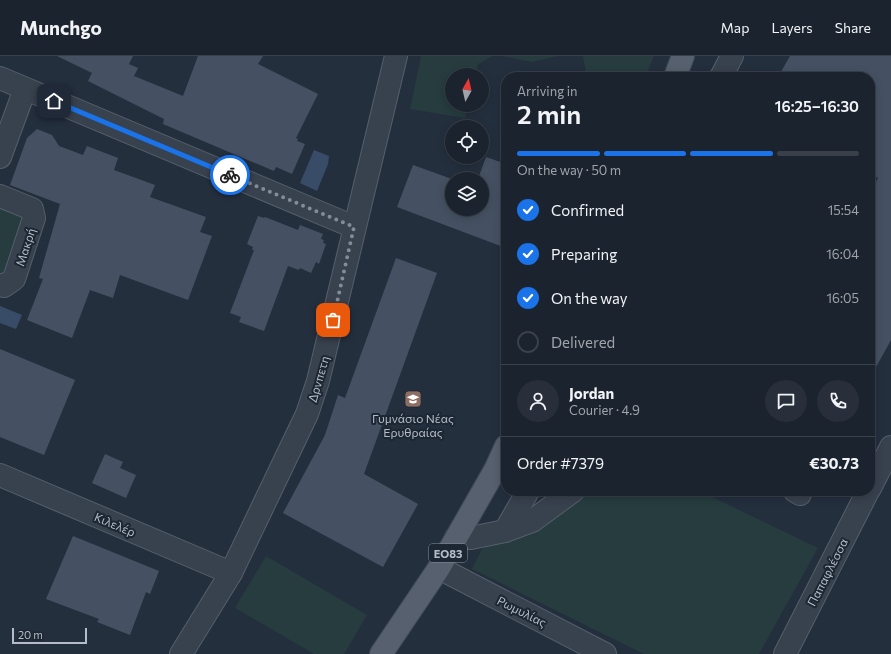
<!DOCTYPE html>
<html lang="en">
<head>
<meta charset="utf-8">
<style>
	body { margin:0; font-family:Commissioner,sans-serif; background:#282f3a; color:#f1f3f6; height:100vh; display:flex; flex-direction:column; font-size:15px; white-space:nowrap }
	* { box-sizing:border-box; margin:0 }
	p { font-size:13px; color:#a0a4aa }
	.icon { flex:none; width:22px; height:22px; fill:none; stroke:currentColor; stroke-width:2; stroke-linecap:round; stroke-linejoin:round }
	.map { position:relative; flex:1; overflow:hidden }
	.panel { position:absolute; left:501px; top:16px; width:374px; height:424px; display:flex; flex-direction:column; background:#1b232e; border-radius:16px; box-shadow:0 2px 10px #0003,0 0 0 1px #39404a }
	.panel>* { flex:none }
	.needle { width:26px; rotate:8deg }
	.buttons { position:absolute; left:445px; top:12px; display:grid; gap:8px }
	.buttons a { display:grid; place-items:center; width:44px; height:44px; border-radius:50%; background:#1b232e; box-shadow:0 2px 10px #0003,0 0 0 1px #39404a; font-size:20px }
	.scale { position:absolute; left:12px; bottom:10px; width:75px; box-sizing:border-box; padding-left:4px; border:2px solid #b4bcc9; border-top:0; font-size:11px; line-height:14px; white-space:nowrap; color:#b4bcc9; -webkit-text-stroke:3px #1d2633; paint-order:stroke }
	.pin { position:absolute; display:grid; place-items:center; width:34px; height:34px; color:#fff; margin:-17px; border-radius:8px; box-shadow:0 2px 6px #0006 }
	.courier { position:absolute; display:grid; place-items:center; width:40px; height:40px; margin:-20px; border:3px solid #1a73e8; border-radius:50%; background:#fff; color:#222; box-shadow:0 1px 5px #0007 }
	.overview em { font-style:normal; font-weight:600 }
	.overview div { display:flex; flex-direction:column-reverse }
	.overview { display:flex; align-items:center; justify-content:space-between; height:68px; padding:0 16px }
	h1 { font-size:26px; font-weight:600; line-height:30px }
	.bar { display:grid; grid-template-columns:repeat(4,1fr); gap:6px 4px; align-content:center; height:48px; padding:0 16px }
	.bar i { height:5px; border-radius:3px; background:#39404a }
	.bar .active { background:#1a73e8 }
	.bar p { grid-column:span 4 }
	.line { display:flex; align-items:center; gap:10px; padding:0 16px; border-top:1px solid #39404a }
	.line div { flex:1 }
	.round { display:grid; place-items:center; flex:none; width:42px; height:42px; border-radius:21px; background:#282f3a }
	ol { padding:0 16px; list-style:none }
	li { display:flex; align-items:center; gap:12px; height:44px }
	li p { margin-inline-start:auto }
	li .icon { padding:4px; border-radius:50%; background:#1a73e8; color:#fff; stroke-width:4 }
	li:last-child { color:#a0a4aa }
	li i { width:22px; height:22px; border:2px solid #39404a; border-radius:50% }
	header { display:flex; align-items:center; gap:24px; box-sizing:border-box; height:56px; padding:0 20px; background:#1b232e; border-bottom:1px solid #39404a }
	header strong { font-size:19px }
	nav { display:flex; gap:22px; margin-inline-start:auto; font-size:14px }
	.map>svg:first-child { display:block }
	.green { fill:#263c3f }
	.water { fill:#394c67 }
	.building { fill:#455162 }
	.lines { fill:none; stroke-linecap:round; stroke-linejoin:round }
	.minor-casing { stroke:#565f6c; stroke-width:24 }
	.major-casing { stroke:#414a57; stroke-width:24 }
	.minor { stroke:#38414e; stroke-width:22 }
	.major { stroke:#56606e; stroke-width:22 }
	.done { stroke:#828b98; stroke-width:4; stroke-dasharray:0 7.2 }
	.route { stroke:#1a73e8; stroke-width:5 }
	.labels { text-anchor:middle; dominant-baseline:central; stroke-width:4; stroke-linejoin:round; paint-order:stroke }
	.shield { fill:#1d2633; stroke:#878f9c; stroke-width:1 }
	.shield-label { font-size:11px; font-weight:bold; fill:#b4bcc9 }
	.street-label { font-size:12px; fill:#b4bcc9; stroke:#1d2633 }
	.poi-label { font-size:12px; fill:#b4bcc9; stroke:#1d2633 }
</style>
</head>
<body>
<header>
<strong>Munchgo</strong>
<nav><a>Map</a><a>Layers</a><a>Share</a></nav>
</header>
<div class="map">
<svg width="891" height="598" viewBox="0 0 891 598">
	<rect width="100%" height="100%" fill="#242f3e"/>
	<g class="green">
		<polygon points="421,0 493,0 478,8 476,19 452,19 452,49 468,49 465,62 410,53"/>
		<polygon points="501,0 558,0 532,6"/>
		<polygon points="583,0 654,0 645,21 587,21"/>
		<polygon points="0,149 23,156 27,167 13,212 0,218"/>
		<polygon points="587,435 700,435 818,492 759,598 644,598 472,513 482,493 539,467"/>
		<polygon points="266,500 367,559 344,598 314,598 235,552"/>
	</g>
	<g class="water">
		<polygon points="314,94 329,100 328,108 317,135 300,127"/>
		<polygon points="0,250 22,259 16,273 0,267"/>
	</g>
	<g class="building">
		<polygon points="57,0 133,0 129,8 138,12 134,20 183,40 198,0 263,0 258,8 318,38 296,82 298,83 297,85 305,88 292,118 276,111 274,115 163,68 164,63 88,25 92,17"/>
		<polygon points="790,0 891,0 891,284 870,322 870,137 878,122 870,117 870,21 778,21"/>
		<polygon points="37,73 52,79 59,90 83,99 87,90 118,102 114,114 155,129 150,141 206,161 200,176 212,180 188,244 120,219 113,242 90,234 72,282 27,264 43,223 39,222 60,148 10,129 27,82"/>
		<polygon points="486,101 506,108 506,192 397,151 413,109 452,123 452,153 482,153 482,123 478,123"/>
		<polygon points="258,160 264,162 265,161 298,174 300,169 323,178 321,183 324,184 323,187 326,188 319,208 316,206 311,217 300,212 299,214 288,210 264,275 239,266 241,261 230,257 254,194 252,194 253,191 247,188"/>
		<polygon points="396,202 437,217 364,418 418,448 383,511 283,457 325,379 338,339 345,342"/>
		<polygon points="0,293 75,324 44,399 0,381"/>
		<polygon points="105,398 123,406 120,412 136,419 126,442 92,427"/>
		<polygon points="73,480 159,515 150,538 146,536 130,579 97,566 99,563 46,543"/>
	</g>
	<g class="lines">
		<g class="minor-casing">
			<g id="minor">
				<polyline points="721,21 732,0"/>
				<polyline points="0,22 354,171"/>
				<polyline points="0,101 25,33"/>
				<polyline points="0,140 32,153 34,162 14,223 4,230 0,229"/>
				<polyline points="0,419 231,517"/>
				<polyline points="870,432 891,391"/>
				<polyline points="795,435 800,438"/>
				<polyline points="505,475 532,465 573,435"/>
				<polyline points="456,482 471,482 505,475 528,435"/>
				<polyline points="439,512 605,598"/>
				<polyline points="181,598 231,517 307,358 318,325 396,0"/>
				<polyline points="785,598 868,435"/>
			</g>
		</g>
		<g class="major-casing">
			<g id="major">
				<polyline points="675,21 683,0"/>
				<polyline points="381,598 439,512 495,414 506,390"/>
			</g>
		</g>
		<use href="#minor" class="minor"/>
		<use href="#major" class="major"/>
	</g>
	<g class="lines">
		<polyline class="done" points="230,119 354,171 333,264"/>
		<polyline class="route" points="54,45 230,119"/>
	</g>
	<defs>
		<g id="school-square" transform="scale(0.9)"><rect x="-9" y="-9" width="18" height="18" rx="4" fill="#8d6e63" stroke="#1d2633"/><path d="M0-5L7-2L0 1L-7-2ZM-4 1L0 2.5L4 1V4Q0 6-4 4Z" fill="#fff"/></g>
	</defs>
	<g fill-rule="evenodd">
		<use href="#school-square" x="413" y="343"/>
	</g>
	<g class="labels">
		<rect class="shield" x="429" y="488" width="38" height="18" rx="3"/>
		<g class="shield-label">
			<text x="448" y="497">ΕΟ83</text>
		</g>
		<g class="street-label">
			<text transform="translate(25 191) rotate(-72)">Μακρή</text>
			<text transform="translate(318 323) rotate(-74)">Δρνπετη</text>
			<text transform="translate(115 468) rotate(23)">Κιλελέρ</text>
			<text transform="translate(827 516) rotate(-63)">Παπαφλέσσα</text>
			<text transform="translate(522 555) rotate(27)">Ρωμυλίας</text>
		</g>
		<g class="poi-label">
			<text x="413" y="362">Γυμνάσιο Νέας<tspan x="413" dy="14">Ερυθραίας</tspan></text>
		</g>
	</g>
</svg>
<div class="buttons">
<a><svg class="needle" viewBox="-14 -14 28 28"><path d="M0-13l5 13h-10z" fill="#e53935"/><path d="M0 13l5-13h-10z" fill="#a0a4aa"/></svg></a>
<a><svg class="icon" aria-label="locate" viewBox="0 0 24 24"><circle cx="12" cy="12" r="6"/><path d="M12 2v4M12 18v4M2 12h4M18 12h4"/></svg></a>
<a><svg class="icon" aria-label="layers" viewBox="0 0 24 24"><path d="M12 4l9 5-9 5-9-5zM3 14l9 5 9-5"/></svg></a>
</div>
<div class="scale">20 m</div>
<div class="pin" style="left:333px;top:264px;background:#ea580c"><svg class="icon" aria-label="bag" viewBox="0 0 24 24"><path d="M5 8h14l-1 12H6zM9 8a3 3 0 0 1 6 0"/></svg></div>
<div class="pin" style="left:54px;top:45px;background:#1f2937"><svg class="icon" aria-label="home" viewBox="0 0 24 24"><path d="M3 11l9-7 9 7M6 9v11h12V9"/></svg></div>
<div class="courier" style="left:230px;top:119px"><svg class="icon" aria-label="bike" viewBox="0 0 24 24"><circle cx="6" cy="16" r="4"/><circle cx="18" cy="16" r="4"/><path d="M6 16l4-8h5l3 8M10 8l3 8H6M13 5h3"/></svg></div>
<section class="panel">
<div class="overview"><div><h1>2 min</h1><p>Arriving in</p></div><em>16:25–16:30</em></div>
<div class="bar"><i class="active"></i><i class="active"></i><i class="active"></i><i></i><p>On the way · 50 m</p></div>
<ol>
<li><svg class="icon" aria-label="check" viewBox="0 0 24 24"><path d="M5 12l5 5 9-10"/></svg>Confirmed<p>15:54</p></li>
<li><svg class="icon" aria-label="check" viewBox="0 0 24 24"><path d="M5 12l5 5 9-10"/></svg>Preparing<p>16:04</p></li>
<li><svg class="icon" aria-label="check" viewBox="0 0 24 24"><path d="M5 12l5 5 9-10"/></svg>On the way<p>16:05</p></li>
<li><i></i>Delivered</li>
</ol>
<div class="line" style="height:72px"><a class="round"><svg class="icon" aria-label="person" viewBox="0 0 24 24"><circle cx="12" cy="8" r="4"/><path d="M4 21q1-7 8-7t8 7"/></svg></a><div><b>Jordan</b><p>Courier · 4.9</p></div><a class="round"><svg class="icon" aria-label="chat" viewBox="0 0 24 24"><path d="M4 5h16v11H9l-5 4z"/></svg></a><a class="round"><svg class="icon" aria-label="phone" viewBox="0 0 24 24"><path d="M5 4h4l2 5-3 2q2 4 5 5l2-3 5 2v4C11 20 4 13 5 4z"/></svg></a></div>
<div class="line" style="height:52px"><div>Order #7379</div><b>€30.73</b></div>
</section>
</div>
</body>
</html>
